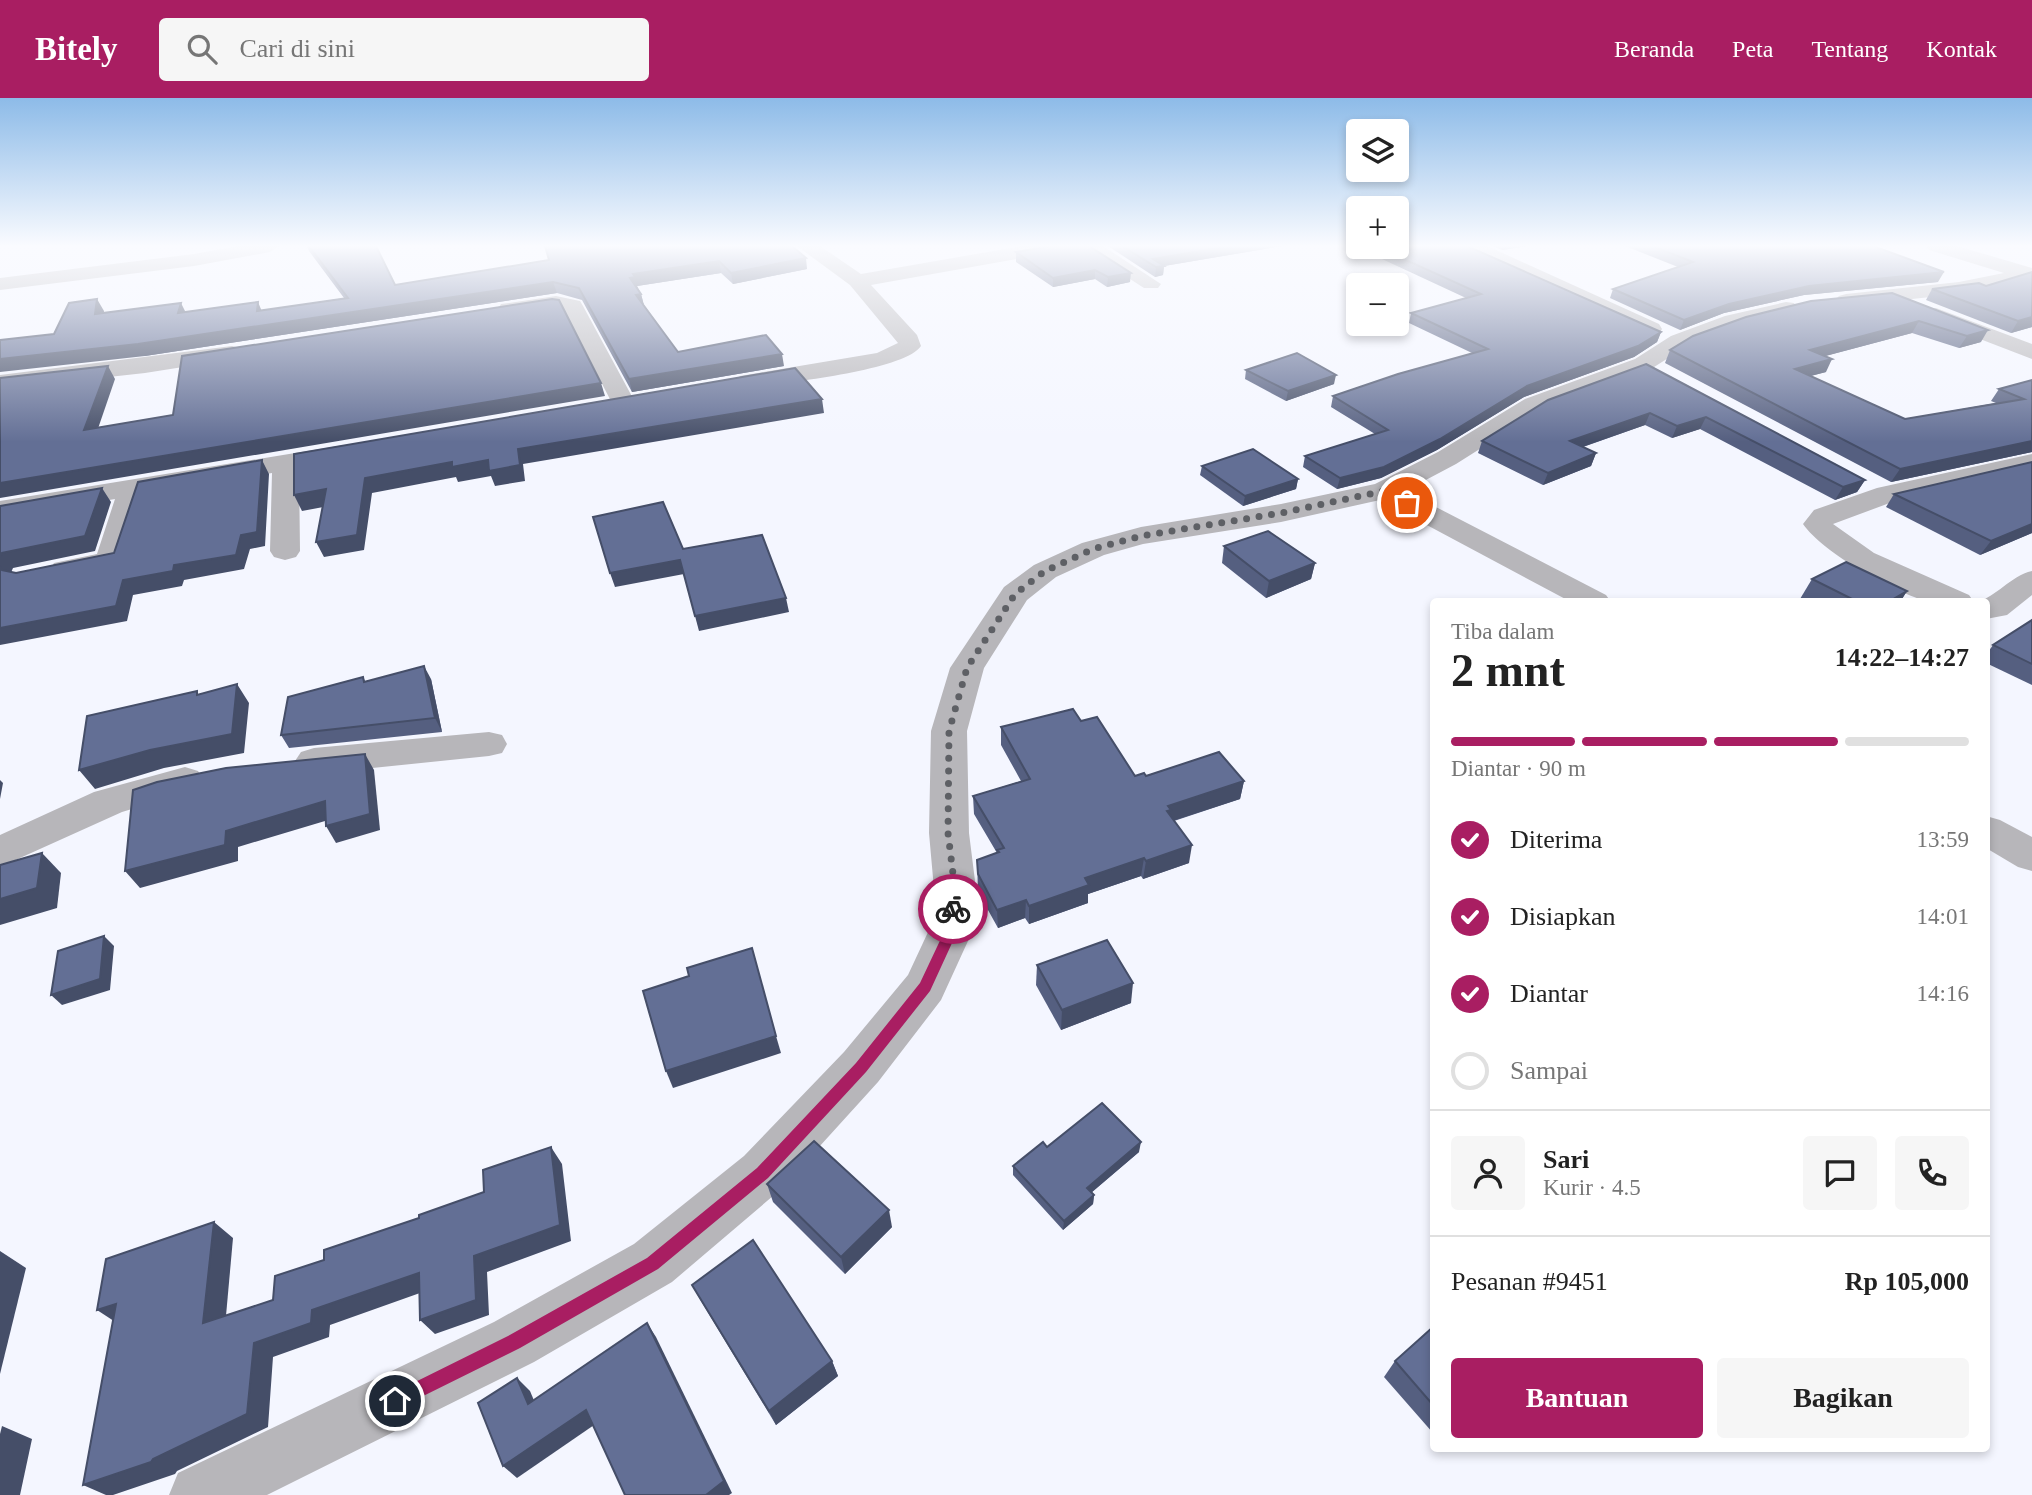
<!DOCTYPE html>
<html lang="id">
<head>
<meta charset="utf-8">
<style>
	body { margin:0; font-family:Georgia,serif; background:#f6f6f6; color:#222; height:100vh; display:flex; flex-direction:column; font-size:26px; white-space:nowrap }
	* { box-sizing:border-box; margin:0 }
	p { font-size:23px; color:#767676 }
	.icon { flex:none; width:38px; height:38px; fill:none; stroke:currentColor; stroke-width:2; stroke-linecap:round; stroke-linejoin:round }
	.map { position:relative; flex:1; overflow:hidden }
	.sheet { position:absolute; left:1430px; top:500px; width:560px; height:854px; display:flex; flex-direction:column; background:#fff; border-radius:7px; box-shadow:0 4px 10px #0003 }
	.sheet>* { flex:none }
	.buttons { position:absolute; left:1346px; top:21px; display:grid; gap:14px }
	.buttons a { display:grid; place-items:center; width:63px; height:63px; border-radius:7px; background:#fff; box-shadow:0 4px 10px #0003; font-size:35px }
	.pin { position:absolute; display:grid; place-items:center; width:60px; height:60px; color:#fff; margin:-30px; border:4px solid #fff; border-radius:50%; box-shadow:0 2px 7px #0007 }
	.courier { position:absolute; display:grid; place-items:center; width:70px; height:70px; margin:-35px; border:5px solid #a91e62; border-radius:50%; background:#fff; color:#222; box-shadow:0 2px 9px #0007 }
	.overview em { font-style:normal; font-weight:700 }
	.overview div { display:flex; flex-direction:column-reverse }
	.overview { display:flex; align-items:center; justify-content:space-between; height:119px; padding:0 21px }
	h1 { font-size:46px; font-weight:700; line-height:52px }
	.bar { display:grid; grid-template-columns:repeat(4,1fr); gap:10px 7px; align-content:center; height:84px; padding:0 21px }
	.bar i { height:9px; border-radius:5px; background:#e0e0e0 }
	.bar .selected { background:#a91e62 }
	.bar p { grid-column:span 4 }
	.line { display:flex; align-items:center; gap:18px; padding:0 21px; border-top:2px solid #e0e0e0 }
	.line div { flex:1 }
	.round { display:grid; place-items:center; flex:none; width:74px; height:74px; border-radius:7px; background:#f6f6f6 }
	ol { padding:0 21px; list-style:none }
	li { display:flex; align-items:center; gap:21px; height:77px }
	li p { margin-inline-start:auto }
	li .icon { padding:7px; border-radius:50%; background:#a91e62; color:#fff; stroke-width:4 }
	li:last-child { color:#767676 }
	li i { width:38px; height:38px; border:4px solid #e0e0e0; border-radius:50% }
	.button { display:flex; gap:14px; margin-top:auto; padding:14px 21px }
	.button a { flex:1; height:80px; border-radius:7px; background:#a91e62; color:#fff; font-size:28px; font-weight:700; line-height:80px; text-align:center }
	.button a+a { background:#f6f6f6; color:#222 }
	header { display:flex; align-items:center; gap:42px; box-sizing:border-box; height:98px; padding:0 35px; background:#a91e62; color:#fff }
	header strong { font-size:33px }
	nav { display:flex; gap:38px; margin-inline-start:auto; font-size:24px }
	.search { width:490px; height:63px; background:#f6f6f6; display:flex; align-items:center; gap:18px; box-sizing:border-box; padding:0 24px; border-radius:7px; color:#767676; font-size:26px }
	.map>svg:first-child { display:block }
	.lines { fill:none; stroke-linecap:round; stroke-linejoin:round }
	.minor { fill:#b7b6ba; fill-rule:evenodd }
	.wall { fill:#555f80 }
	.shaded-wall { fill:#454e68 }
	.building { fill:#636f95; stroke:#454e68; stroke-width:2 }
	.route { fill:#a91e62 }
	.done { stroke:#5e6065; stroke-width:7; stroke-dasharray:0 12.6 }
</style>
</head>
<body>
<header>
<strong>Bitely</strong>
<div class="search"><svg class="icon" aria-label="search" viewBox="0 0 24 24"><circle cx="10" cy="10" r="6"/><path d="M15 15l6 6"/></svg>Cari di sini</div>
<nav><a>Beranda</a><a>Peta</a><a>Tentang</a><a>Kontak</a></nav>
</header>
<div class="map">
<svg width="2032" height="1397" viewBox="0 0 2032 1397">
	<rect width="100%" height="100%" fill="#f4f6ff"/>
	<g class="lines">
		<g class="minor">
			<polygon points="238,148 280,148 270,154 194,168 0,192 0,180 194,156"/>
			<path d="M797,148H820L861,176L1022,148H1065L1055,154L871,187L917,237L921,248C904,273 782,285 748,290L740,288L736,283L740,278L877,255L898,245L850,187Z"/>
			<polygon points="1079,148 1103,148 1161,186 1158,190 1144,190"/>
			<polygon points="1461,148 1487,148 1659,226 1662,231 1659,236 1643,236 1464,152"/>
			<polygon points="1926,148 1957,148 2032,170 2032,182 1959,196 1846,208 1839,206 1835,202 1839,198 1846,196 1959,184 2004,175 1929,152"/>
			<polygon points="556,198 580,203 583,208 635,304 632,309 623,311 614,309 564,212 556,210 509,217 501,216 498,211 501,206 509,205"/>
			<polygon points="1786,204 1794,205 1797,210 1794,215 1741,228 1687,248 1651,271 1543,311 1456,366 1405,393 1606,497 1611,504 1571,504 1380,402 1281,424 1143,446 1104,457 1056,479 1027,502 984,570 967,633 969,735 976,791 973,832 941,902 878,984 780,1092 672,1184 534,1264 267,1397 169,1397 178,1375 494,1224 634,1146 744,1058 844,954 908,877 929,832 934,791 929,735 931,633 950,570 1004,489 1034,467 1082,445 1141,429 1281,406 1375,386 1438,354 1525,301 1635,261 1671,238 1725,218"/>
			<polygon points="1936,210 2032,246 2032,261 1928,221 1925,216 1928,211"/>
			<polygon points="232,248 240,250 243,255 240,260 145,275 0,291 0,277"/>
			<polygon points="344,347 353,349 357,355 353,361 299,370 300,453 296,459 285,462 274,459 270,453 272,375 144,396 125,462 121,468 65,480 54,477 50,471 54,465 97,456 115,401 0,421 0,403"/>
			<path d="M2032,356V372L1895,403L1833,426L1874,455L1969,497L1974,504C1960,504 1944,507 1930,504C1896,496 1823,455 1803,426L1814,412L1877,390Z"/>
			<path d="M2032,473V497L2007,517L1986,521V504H1976C1997,499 2010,478 2032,473Z"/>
			<polygon points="489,634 502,637 507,646 502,655 489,658 314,676 301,672 295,663 301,654 314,650"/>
			<polygon points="185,669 198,673 204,682 198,691 122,714 0,769 0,737 94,694"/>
			<polygon points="1986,718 2000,722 2032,739 2032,773 2018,769 1986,750"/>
		</g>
	</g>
	<g class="wall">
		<polygon points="307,148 376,148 395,187 549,162 545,148 807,171 733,186 721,175 637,188 641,196 644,207 678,254 784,268 632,294 582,202 557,195 145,258 54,236 104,213 103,215 262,213 344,200 309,153"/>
		<polygon points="1052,148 1130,184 1107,189 1095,181 1053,189 1016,164 1016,154"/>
		<polygon points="1108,148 1282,148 1164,168 1163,177 1155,179"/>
		<polygon points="1354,148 1470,149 1661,234 1657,244 1634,259 1524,299 1437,352 1381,380 1337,391 1303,369 1305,358 1375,336 1331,309 1333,298 1472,255 1409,225 1411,215 1466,200"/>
		<polygon points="1493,148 1527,148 1502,152"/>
		<polygon points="1625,148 1873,148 1938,184 1804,197 1724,215 1680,232 1610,200 1613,191 1678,169"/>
		<polygon points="1986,188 2032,229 2011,235 1926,202 1932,191"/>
		<polygon points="1892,195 1981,244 1959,250 1912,235 1825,258 1826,274 1810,278 1905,321 1996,305 1991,303 1999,291 2032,282 2032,354 1891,384 1665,265 1670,252"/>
		<polygon points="1646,266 1865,382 1857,394 1835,402 1700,331 1672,340 1645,327 1583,349 1596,355 1591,368 1543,387 1478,355 1482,343"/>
		<polygon points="1246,272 1334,286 1286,303 1245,281"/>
		<polygon points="2032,364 2032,435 1980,457 1886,409 1894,396"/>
		<polygon points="1202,368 1298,381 1296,391 1243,408 1200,377"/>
		<polygon points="1224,448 1315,465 1311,481 1266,500 1222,465"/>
		<polygon points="1812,481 1907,493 1900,504 1805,504 1800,501"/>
		<polygon points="2032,522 2032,587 1986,565 1986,557 1993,547"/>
		<polygon points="363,579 365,583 431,581 442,634 289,650 281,637"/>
		<polygon points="1081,623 1135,678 1244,683 1240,701 1174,723 1189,765 1143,781 1141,778 1088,796 1088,805 1029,826 1025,820 998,830 978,794 977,762 997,755 974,716 973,698 1021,683 1001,647 1001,629"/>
		<polygon points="1037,867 1131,905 1061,932 1036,887"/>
		<polygon points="1047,1049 1139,1054 1091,1095 1094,1097 1093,1106 1063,1132 1013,1077 1013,1068"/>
		<polygon points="767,1086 892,1129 845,1176 773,1104"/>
		<polygon points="692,1187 832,1263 838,1278 776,1327 701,1203"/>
		<polygon points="1433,1229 1433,1335 1384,1279 1395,1263"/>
	</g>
	<g class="shaded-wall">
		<polygon points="1230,148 1282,148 1164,168 1163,177 1155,179 1156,169 1153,161"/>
		<polygon points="1503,148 1527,148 1502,152"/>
		<polygon points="806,160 807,171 733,186 731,175"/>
		<polygon points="719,163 721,175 637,188 638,191 630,180 633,176"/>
		<polygon points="1095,172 1095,181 1053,189 1053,180"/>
		<polygon points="1944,174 1938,184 1804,197 1724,215 1680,232 1684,222 1729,206 1809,188"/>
		<polygon points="1131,175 1130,184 1107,189 1108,179"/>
		<polygon points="553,184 557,195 145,258 0,274 0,261"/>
		<polygon points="641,196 644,208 636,197"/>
		<polygon points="97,201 104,213 102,228 95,216"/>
		<polygon points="258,204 263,216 257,213"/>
		<polygon points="181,205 187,217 178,215"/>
		<polygon points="2032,219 2032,229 2011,235 2018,223"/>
		<polygon points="1919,223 1912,235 1803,264 1810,252"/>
		<polygon points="1988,232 1981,244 1959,250 1967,238"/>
		<polygon points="1661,234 1657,244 1634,259 1524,299 1437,352 1381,380 1337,391 1340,380 1527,288"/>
		<polygon points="782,256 784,268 632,294 629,281"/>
		<polygon points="1832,261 1826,274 1788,284 1795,271"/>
		<polygon points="108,268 115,281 93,345 84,332"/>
		<polygon points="1336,277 1334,286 1286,303 1288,293"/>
		<polygon points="601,285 605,298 0,400 0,385"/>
		<polygon points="822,301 824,315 523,366 525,383 495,388 491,378 458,384 456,379 372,395 364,452 324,459 316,444 365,380 518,351"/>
		<polygon points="1650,315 1645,327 1565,355 1570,343"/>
		<polygon points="1706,319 1700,331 1672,340 1677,328"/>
		<polygon points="2032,343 2032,354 1891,384 1900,371"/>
		<polygon points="1596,355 1591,368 1543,387 1548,375"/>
		<polygon points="262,362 269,376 265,448 250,451 244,471 184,482 182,488 133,497 127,523 0,547 0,530 123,482 174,467"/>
		<polygon points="1298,381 1296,391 1243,408 1245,398"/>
		<polygon points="1865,382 1857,394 1835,402 1843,389"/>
		<polygon points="102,390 111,404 95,453 13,470 9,479 13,486 0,469 0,459 2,455"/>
		<polygon points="326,391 334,407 302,413 294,397"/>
		<polygon points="2032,426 2032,435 1980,457 1991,443"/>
		<polygon points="680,462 684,476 615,489 610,475"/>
		<polygon points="1315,465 1311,481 1266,500 1269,483"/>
		<polygon points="1907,493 1900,504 1888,504"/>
		<polygon points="786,500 789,514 699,533 695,518"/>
		<polygon points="424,568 431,581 442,634 435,620"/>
		<polygon points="237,586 249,605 244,655 164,670 95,691 79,672"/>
		<polygon points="365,656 374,672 380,732 336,745 326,728"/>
		<polygon points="0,682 3,685 0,701"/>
		<polygon points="1244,683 1240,701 1169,724 1169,730 1168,708"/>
		<polygon points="325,703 335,720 238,749 238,763 140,790 125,773 226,733"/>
		<polygon points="1192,747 1189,765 1143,781 1146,763"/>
		<polygon points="42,755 61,775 57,810 0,827 0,801"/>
		<polygon points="1144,760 1141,778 1088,796 1088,805 1029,826 1029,808 1085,780"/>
		<polygon points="1026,802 1025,820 998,830 997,812"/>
		<polygon points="104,838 114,848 110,892 62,907 51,897"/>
		<polygon points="1133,885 1131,905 1061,932 1062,912"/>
		<polygon points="776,938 781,955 673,990 666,973"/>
		<polygon points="1141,1044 1139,1054 1086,1099 1087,1090"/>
		<polygon points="551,1049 562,1066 571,1143 487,1174 489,1217 435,1236 420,1222 474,1158"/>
		<polygon points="1094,1097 1093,1106 1063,1132 1064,1123"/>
		<polygon points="889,1112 892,1129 845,1176 841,1159"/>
		<polygon points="214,1124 233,1140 224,1240 203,1225"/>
		<polygon points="0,1153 26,1170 0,1276"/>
		<polygon points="419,1175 434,1190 330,1227 329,1239 273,1259 268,1329 177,1373 175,1376 113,1397 106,1397 83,1387 153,1361 254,1245 312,1212"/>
		<polygon points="116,1206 120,1227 97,1212"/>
		<polygon points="647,1225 656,1239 732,1395 729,1397 706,1397"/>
		<polygon points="832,1263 838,1278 776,1327 769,1313"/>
		<polygon points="517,1280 530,1293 541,1319 528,1306"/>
		<polygon points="586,1312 597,1325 517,1380 503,1368"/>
		<polygon points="2,1328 32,1341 20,1397 0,1397 0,1336"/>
	</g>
	<g class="building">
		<polygon points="309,148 376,148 395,187 549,162 545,148 792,148 806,160 731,175 719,163 633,176 635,179 630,180 641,196 636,197 678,254 766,237 782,256 629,281 579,190 553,184 138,246 0,261 0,242 54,236 69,205 97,201 95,216 181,205 178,215 258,204 257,213 348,200"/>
		<polygon points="1052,148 1089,148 1131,175 1108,179 1095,172 1053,180 1016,154"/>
		<polygon points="1122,148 1230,148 1153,161 1164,168 1156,169"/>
		<polygon points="1396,148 1467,148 1661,234 1638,248 1527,288 1440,341 1384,369 1340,380 1305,358 1388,332 1333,298 1398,276 1488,251 1411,215 1481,196 1377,149"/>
		<polygon points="1652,148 1873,148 1944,174 1809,188 1729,206 1684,222 1613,191 1693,164"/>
		<polygon points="2032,174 2032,219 2018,223 1932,191 1979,185 1986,188"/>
		<polygon points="1892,195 1988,232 1967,238 1919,223 1810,252 1832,261 1795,271 1905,321 2024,301 1999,291 2032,282 2032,343 1900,371 1670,252 1693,238 1746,219 1811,203"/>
		<polygon points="552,201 559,202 601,285 0,385 0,280 108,268 84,332 173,317 182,258"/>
		<polygon points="1297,255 1336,277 1288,293 1246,272"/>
		<polygon points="1646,266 1865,382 1843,389 1706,319 1677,328 1650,315 1570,343 1596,355 1548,375 1482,343 1548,302"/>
		<polygon points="795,270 822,301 518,351 520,367 489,373 488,362 452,369 452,364 365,380 357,437 316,444 326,391 294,397 294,356"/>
		<polygon points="1253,351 1298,381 1245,398 1202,368"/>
		<polygon points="262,362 257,434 241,437 236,457 174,467 173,473 123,482 116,508 0,530 0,469 2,472 16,475 114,455 138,384"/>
		<polygon points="2032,364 2032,426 1991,443 1894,396"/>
		<polygon points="102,390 85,438 2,455 0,459 0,408"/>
		<polygon points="663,404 683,451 762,437 786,500 695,518 680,462 610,475 593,419"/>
		<polygon points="1268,433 1315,465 1269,483 1224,448"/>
		<polygon points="1846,464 1907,493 1888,504 1858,504 1812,481"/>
		<polygon points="2032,522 2032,566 1993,547"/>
		<polygon points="424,568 435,620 281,637 288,599 363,579 364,584"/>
		<polygon points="237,586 232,636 150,652 79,672 87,618 197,593 197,597"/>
		<polygon points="1073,611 1081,623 1097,619 1135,678 1144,675 1146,678 1219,654 1244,683 1168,708 1171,712 1167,713 1192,747 1146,763 1144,760 1085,780 1089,787 1029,808 1026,802 997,812 978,776 977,762 999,754 997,752 1004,750 973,698 1030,681 1001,629"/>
		<polygon points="365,656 370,716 326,728 325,703 226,733 225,747 125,773 133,692 157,684 226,670"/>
		<polygon points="42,755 37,790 0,801 0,767"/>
		<polygon points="104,838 100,881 51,897 58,853"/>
		<polygon points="1107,842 1133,885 1062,912 1037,867"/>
		<polygon points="752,850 776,938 666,973 643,893 689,878 687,870"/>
		<polygon points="1102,1005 1141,1044 1087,1090 1094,1097 1064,1123 1013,1068 1043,1044 1047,1049"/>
		<polygon points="814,1043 889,1112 841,1159 767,1086"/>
		<polygon points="551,1049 560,1127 474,1158 476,1202 420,1222 419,1175 312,1212 311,1225 254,1245 247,1316 153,1361 151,1364 83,1387 116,1206 97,1212 106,1161 214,1124 203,1225 273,1202 275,1178 324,1162 324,1152 419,1120 419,1117 484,1094 483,1072"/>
		<polygon points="753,1142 832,1263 769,1313 692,1187"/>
		<polygon points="647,1225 724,1383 706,1397 625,1397 586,1312 503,1368 478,1305 517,1280 528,1306"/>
		<polygon points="1433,1229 1433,1307 1395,1263"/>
	</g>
	<linearGradient id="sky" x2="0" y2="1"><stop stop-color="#8dbbe8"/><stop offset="0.43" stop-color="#fafbff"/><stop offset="1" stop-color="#fafbff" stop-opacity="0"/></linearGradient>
	<rect width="2032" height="344" fill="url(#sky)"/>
	<polygon class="route" points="953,806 959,811 958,832 930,893 866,974 768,1080 658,1171 520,1250 401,1309 395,1312 389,1309 386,1303 389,1297 508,1238 647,1160 757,1070 856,965 920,885 945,832 947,811"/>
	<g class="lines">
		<polyline class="done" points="953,811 955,792 948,735 949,633 967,570 1015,496 1045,473 1093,451 1141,438 1281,415 1384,393 1407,405"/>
	</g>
</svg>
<div class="buttons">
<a><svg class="icon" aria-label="layers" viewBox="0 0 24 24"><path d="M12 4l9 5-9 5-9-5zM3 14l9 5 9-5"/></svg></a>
<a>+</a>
<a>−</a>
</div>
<div class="pin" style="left:1407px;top:405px;background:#ea580c"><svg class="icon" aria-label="bag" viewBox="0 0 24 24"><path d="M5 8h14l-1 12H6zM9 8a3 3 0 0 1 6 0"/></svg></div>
<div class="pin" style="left:395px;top:1303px;background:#1f2937"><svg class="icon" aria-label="home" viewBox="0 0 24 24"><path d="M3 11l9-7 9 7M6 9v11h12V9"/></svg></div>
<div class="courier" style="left:953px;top:811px"><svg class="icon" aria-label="bike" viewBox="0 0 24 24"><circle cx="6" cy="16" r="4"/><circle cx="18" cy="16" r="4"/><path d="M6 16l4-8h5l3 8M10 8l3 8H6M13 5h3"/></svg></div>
<section class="sheet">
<div class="overview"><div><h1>2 mnt</h1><p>Tiba dalam</p></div><em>14:22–14:27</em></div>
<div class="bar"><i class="selected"></i><i class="selected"></i><i class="selected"></i><i></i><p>Diantar · 90 m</p></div>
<ol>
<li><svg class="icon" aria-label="check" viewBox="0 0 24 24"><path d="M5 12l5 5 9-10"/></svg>Diterima<p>13:59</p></li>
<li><svg class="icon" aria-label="check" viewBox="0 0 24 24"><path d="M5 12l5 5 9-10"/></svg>Disiapkan<p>14:01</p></li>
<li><svg class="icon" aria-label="check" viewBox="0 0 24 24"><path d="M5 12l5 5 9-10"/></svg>Diantar<p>14:16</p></li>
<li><i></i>Sampai</li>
</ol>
<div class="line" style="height:126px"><a class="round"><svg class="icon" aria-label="person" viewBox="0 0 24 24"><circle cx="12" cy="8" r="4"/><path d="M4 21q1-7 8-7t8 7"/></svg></a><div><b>Sari</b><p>Kurir · 4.5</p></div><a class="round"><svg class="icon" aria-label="chat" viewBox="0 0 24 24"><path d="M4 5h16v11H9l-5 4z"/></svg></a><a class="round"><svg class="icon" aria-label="phone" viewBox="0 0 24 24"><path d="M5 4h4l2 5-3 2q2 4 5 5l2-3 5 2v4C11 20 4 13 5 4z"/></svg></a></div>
<div class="line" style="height:91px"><div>Pesanan #9451</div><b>Rp 105,000</b></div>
<div class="button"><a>Bantuan</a><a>Bagikan</a></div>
</section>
</div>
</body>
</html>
